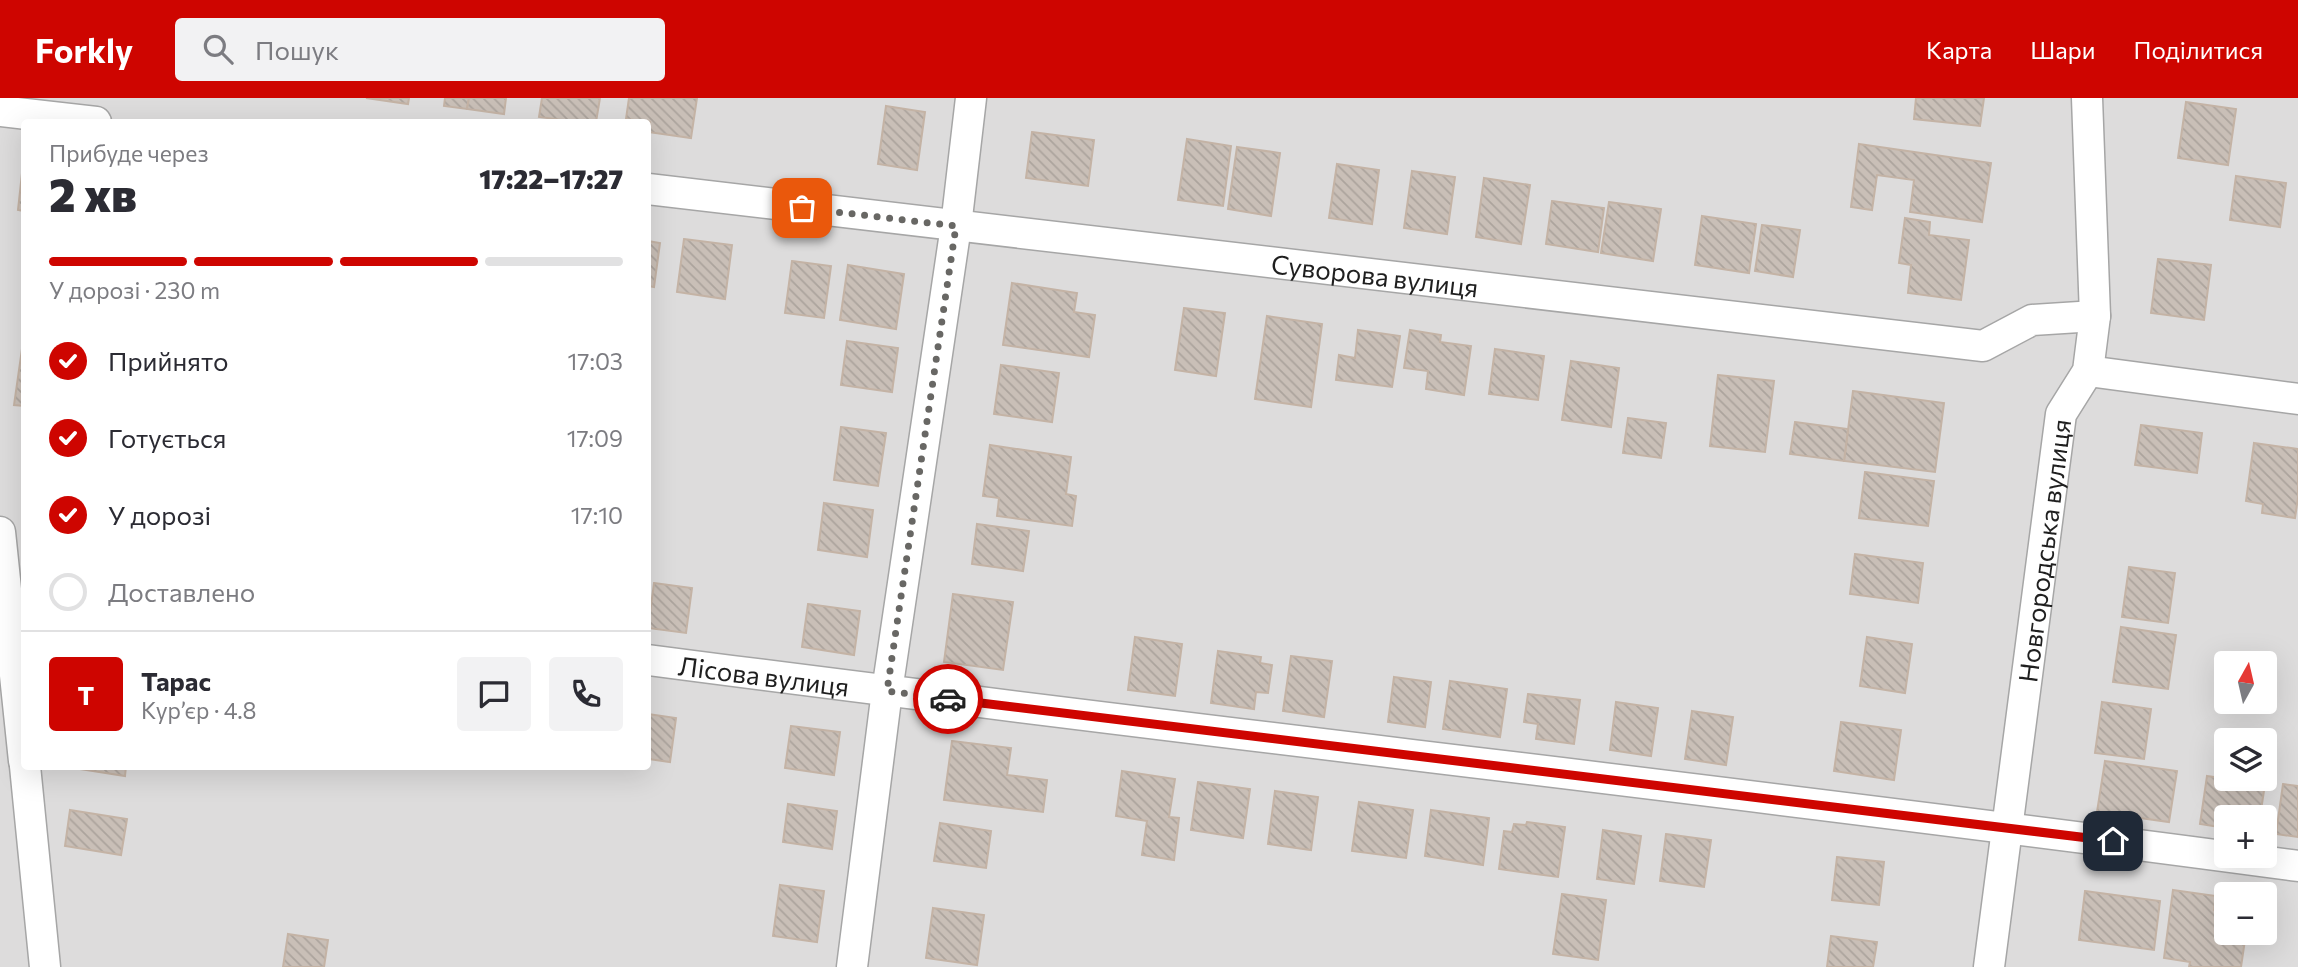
<!DOCTYPE html>
<html lang="uk">
<head>
<meta charset="utf-8">
<style>
	body { margin:0; font-family:Commissioner,sans-serif; background:#f2f2f3; color:#2b2b33; height:100vh; display:flex; flex-direction:column; font-size:26px; white-space:nowrap }
	* { box-sizing:border-box; margin:0 }
	p { font-size:23px; color:#7c7c81 }
	.icon { flex:none; width:38px; height:38px; fill:none; stroke:currentColor; stroke-width:2; stroke-linecap:round; stroke-linejoin:round }
	.map { position:relative; flex:1; overflow:hidden }
	.panel { position:absolute; left:21px; top:21px; width:630px; height:651px; display:flex; flex-direction:column; background:#fff; border-radius:7px; box-shadow:0 7px 28px #0002 }
	.panel>* { flex:none }
	.needle { width:46px; rotate:8deg }
	.controls { position:absolute; left:2214px; top:553px; display:grid; gap:14px }
	.controls a { display:grid; place-items:center; width:63px; height:63px; border-radius:7px; background:#fff; box-shadow:0 7px 28px #0002; font-size:35px }
	.pin { position:absolute; display:grid; place-items:center; width:60px; height:60px; color:#fff; margin:-30px; border-radius:14px; box-shadow:0 4px 10px #0006 }
	.courier { position:absolute; display:grid; place-items:center; width:70px; height:70px; margin:-35px; border:5px solid #ce0500; border-radius:50%; background:#fff; color:#222; box-shadow:0 2px 9px #0007 }
	.headline em { font-style:normal; font-weight:800 }
	.headline div { display:flex; flex-direction:column-reverse }
	.headline { display:flex; align-items:center; justify-content:space-between; height:119px; padding:0 28px }
	h1 { font-size:46px; font-weight:800; line-height:52px }
	.bar { display:grid; grid-template-columns:repeat(4,1fr); gap:10px 7px; align-content:center; height:84px; padding:0 28px }
	.bar i { height:9px; border-radius:5px; background:#e1e1e2 }
	.bar .current { background:#ce0500 }
	.bar p { grid-column:span 4 }
	.line { display:flex; align-items:center; gap:18px; padding:0 28px; border-top:2px solid #e1e1e2 }
	.line div { flex:1 }
	.round { display:grid; place-items:center; flex:none; width:74px; height:74px; border-radius:7px; background:#f2f2f3 }
	ol { padding:0 28px; list-style:none }
	li { display:flex; align-items:center; gap:21px; height:77px }
	li p { margin-inline-start:auto }
	li .icon { padding:7px; border-radius:50%; background:#ce0500; color:#fff; stroke-width:4 }
	li:last-child { color:#7c7c81 }
	li i { width:38px; height:38px; border:4px solid #e1e1e2; border-radius:50% }
	header { display:flex; align-items:center; gap:42px; box-sizing:border-box; height:98px; padding:0 35px; background:#ce0500; color:#fff }
	header strong { font-size:33px }
	nav { display:flex; gap:38px; margin-inline-start:auto; font-size:24px }
	.search { width:490px; height:63px; background:#f2f2f3; display:flex; align-items:center; gap:18px; box-sizing:border-box; padding:0 24px; border-radius:7px; color:#7c7c81; font-size:26px }
	.map>svg:first-child { display:block }
	.residential { fill:#dddcdc; fill-rule:evenodd }
	.building { fill:url(#building-back-hatch); stroke:#c4b3a5; stroke-width:2 }
	.lines { fill:none; stroke-linecap:round; stroke-linejoin:round }
	.minor-casing { stroke:#a6a6a6; stroke-width:33 }
	.minor { stroke:#fff; stroke-width:30 }
	.done { stroke:#686764; stroke-width:7; stroke-dasharray:0 12.6 }
	.route { stroke:#ce0500; stroke-width:9 }
	.labels { text-anchor:middle; dominant-baseline:central; stroke-width:7; stroke-linejoin:round; paint-order:stroke }
	.street-label { font-size:26px; fill:#1f1f1f; stroke:#fff }
</style>
</head>
<body>
<header>
<strong>Forkly</strong>
<div class="search"><svg class="icon" aria-label="search" viewBox="0 0 24 24"><circle cx="10" cy="10" r="6"/><path d="M15 15l6 6"/></svg>Пошук</div>
<nav><a>Карта</a><a>Шари</a><a>Поділитися</a></nav>
</header>
<div class="map">
<svg width="2298" height="869" viewBox="0 0 2298 869">
	<defs>
		<pattern id="building-back-hatch" width="6" height="6" patternUnits="userSpaceOnUse" patternTransform="scale(1.75)"><rect width="6" height="6" fill="#c9bfb7"/><path d="M-1 5l2 2M0 0l6 6M5-1l2 2" fill="none" stroke="#aca49d"/></pattern>
	</defs>
	<rect width="100%" height="100%" fill="#f1ede4"/>
	<path class="residential" d="M0,0H2298V869H0ZM24,24H648V668H24ZM2226,565H2264V604H2226ZM2226,642H2264V681H2226ZM2226,719H2264V758H2226ZM2226,796H2264V835H2226Z"/>
	<g class="building">
		<polygon points="366,0 409,0 408,6"/>
		<polygon points="445,0 469,0 467,11 444,8"/>
		<polygon points="469,0 506,0 504,16 467,11"/>
		<polygon points="542,0 600,0 596,24 577,24 539,19"/>
		<polygon points="629,0 697,0 691,40 648,34 650,24 626,21"/>
		<polygon points="1916,0 1984,0 1980,28 1914,21"/>
		<polygon points="2186,4 2236,11 2228,67 2178,60"/>
		<polygon points="886,8 925,14 917,72 878,66"/>
		<polygon points="1032,34 1094,42 1088,88 1026,80"/>
		<polygon points="1187,41 1231,48 1223,108 1178,102"/>
		<polygon points="1859,46 1991,65 1982,124 1910,114 1914,82 1877,77 1872,112 1851,109"/>
		<polygon points="1237,49 1280,55 1271,118 1228,111"/>
		<polygon points="23,66 24,66 24,113 18,112"/>
		<polygon points="1337,66 1379,72 1372,126 1329,120"/>
		<polygon points="1412,73 1455,79 1447,136 1404,130"/>
		<polygon points="2236,78 2286,85 2280,129 2230,122"/>
		<polygon points="1484,80 1530,87 1521,146 1476,139"/>
		<polygon points="1552,103 1604,110 1598,154 1546,146"/>
		<polygon points="1609,104 1661,111 1653,163 1601,155"/>
		<polygon points="1702,118 1756,126 1749,175 1695,167"/>
		<polygon points="1905,120 1930,124 1929,137 1969,142 1961,202 1908,195 1911,167 1899,165"/>
		<polygon points="1762,127 1800,132 1793,179 1755,173"/>
		<polygon points="684,141 732,147 725,201 677,194"/>
		<polygon points="648,143 660,145 654,189 648,188"/>
		<polygon points="2158,161 2211,167 2204,222 2151,215"/>
		<polygon points="792,163 831,168 824,220 785,215"/>
		<polygon points="848,167 904,176 896,231 840,222"/>
		<polygon points="1012,185 1077,195 1074,214 1095,217 1089,259 1003,247"/>
		<polygon points="1184,210 1225,215 1216,278 1175,272"/>
		<polygon points="1267,218 1322,226 1311,309 1255,301"/>
		<polygon points="1358,232 1400,238 1392,289 1336,282 1339,257 1355,260"/>
		<polygon points="1410,232 1441,237 1440,244 1471,248 1464,297 1426,291 1428,273 1404,270"/>
		<polygon points="847,243 898,250 892,294 841,287"/>
		<polygon points="22,251 24,252 24,308 14,307"/>
		<polygon points="1495,251 1544,258 1538,302 1489,296"/>
		<polygon points="1571,263 1619,270 1611,329 1562,322"/>
		<polygon points="1001,267 1059,275 1052,324 994,316"/>
		<polygon points="1718,277 1774,283 1765,354 1710,348"/>
		<polygon points="1853,293 1944,305 1935,374 1844,363"/>
		<polygon points="1628,320 1666,325 1661,360 1623,355"/>
		<polygon points="1795,324 1848,331 1844,363 1790,356"/>
		<polygon points="2141,327 2202,335 2197,375 2135,367"/>
		<polygon points="841,329 886,335 878,388 834,382"/>
		<polygon points="2254,345 2298,351 2298,400 2295,420 2262,415 2263,406 2246,403"/>
		<polygon points="990,347 1071,359 1066,396 1076,398 1072,428 997,418 999,400 983,398"/>
		<polygon points="1865,374 1934,383 1928,428 1859,420"/>
		<polygon points="824,405 873,412 867,459 818,452"/>
		<polygon points="977,426 1029,433 1023,473 972,466"/>
		<polygon points="1855,456 1923,465 1918,505 1850,496"/>
		<polygon points="2129,469 2175,475 2168,525 2122,519"/>
		<polygon points="654,485 692,490 686,535 648,530"/>
		<polygon points="953,496 1013,504 1003,572 944,564"/>
		<polygon points="808,506 860,513 854,557 802,549"/>
		<polygon points="2121,529 2176,537 2168,591 2113,584"/>
		<polygon points="1135,539 1182,546 1175,598 1128,592"/>
		<polygon points="1867,539 1912,546 1905,595 1860,588"/>
		<polygon points="1218,553 1261,559 1260,565 1272,567 1268,595 1256,594 1254,611 1211,605"/>
		<polygon points="1291,558 1332,563 1324,619 1283,613"/>
		<polygon points="1394,579 1431,584 1425,629 1388,624"/>
		<polygon points="1450,583 1507,591 1500,639 1443,631"/>
		<polygon points="1528,596 1580,602 1574,646 1536,641 1538,626 1524,624"/>
		<polygon points="1616,604 1658,610 1651,658 1610,652"/>
		<polygon points="2102,604 2151,611 2144,661 2095,655"/>
		<polygon points="1692,613 1733,619 1726,667 1685,661"/>
		<polygon points="648,616 676,620 670,664 648,661"/>
		<polygon points="1841,624 1901,632 1894,682 1834,673"/>
		<polygon points="791,628 840,634 834,677 785,670"/>
		<polygon points="952,643 1011,650 1007,677 1047,682 1043,714 944,702"/>
		<polygon points="2105,663 2177,673 2169,724 2097,714"/>
		<polygon points="61,668 126,668 125,678"/>
		<polygon points="1122,673 1175,681 1169,719 1179,720 1174,762 1142,757 1147,723 1116,718"/>
		<polygon points="2207,678 2265,686 2260,719 2226,719 2226,730 2200,726"/>
		<polygon points="1198,684 1250,691 1243,740 1191,732"/>
		<polygon points="2283,686 2298,688 2298,739 2276,736"/>
		<polygon points="1275,693 1318,699 1311,752 1268,746"/>
		<polygon points="1359,704 1413,712 1406,760 1352,753"/>
		<polygon points="788,706 837,713 832,751 783,744"/>
		<polygon points="70,712 127,721 121,757 65,748"/>
		<polygon points="1431,712 1489,720 1483,767 1425,758"/>
		<polygon points="1527,724 1565,729 1558,779 1499,771 1504,733 1512,734 1514,726 1526,727"/>
		<polygon points="940,725 991,733 986,770 934,763"/>
		<polygon points="1603,732 1641,738 1634,786 1597,781"/>
		<polygon points="1666,736 1711,742 1704,789 1660,783"/>
		<polygon points="1837,759 1884,764 1879,807 1832,802"/>
		<polygon points="780,787 824,793 817,844 773,838"/>
		<polygon points="2173,792 2216,798 2214,812 2226,814 2226,835 2246,835 2241,869 2189,869 2190,864 2164,860"/>
		<polygon points="2085,793 2160,803 2154,852 2079,842"/>
		<polygon points="1562,796 1606,802 1598,862 1553,856"/>
		<polygon points="933,810 984,817 977,867 926,860"/>
		<polygon points="288,836 328,842 324,869 283,869"/>
		<polygon points="1831,838 1877,844 1873,869 1827,869"/>
	</g>
	<g class="lines">
		<g class="minor-casing">
			<g id="minor">
				<polyline points="0,13 96,24"/>
				<path id="s1" d="M648,91L1983,248L2032,222L2095,218"/>
				<polyline points="2088,273 2298,301"/>
				<polyline points="0,434 24,663"/>
				<path id="s2" d="M648,562C1197,634 1749,694 2298,768"/>
				<polyline points="25,668 45,869"/>
				<polyline points="852,869 887,593 956,128 971,0"/>
				<path id="s3" d="M1989,869L2061,316L2088,273L2095,218L2087,0"/>
			</g>
		</g>
		<use href="#minor" class="minor"/>
	</g>
	<g class="lines">
		<polyline class="done" points="802,110 956,128 887,593 948,601"/>
		<polyline class="route" points="948,601 2113,743"/>
	</g>
	<g class="labels">
		<g class="street-label">
			<text stroke="none"><textPath href="#s1" startOffset="732">Суворова вулиця</textPath></text>
			<text stroke="none"><textPath href="#s3" startOffset="420">Новгородська вулиця</textPath></text>
			<text stroke="none"><textPath href="#s2" startOffset="117">Лісова вулиця</textPath></text>
		</g>
	</g>
</svg>
<div class="controls">
<a><svg class="needle" viewBox="-14 -14 28 28"><path d="M0-13l5 13h-10z" fill="#e53935"/><path d="M0 13l5-13h-10z" fill="#7c7c81"/></svg></a>
<a><svg class="icon" aria-label="layers" viewBox="0 0 24 24"><path d="M12 4l9 5-9 5-9-5zM3 14l9 5 9-5"/></svg></a>
<a>+</a>
<a>−</a>
</div>
<div class="pin" style="left:802px;top:110px;background:#ea580c"><svg class="icon" aria-label="bag" viewBox="0 0 24 24"><path d="M5 8h14l-1 12H6zM9 8a3 3 0 0 1 6 0"/></svg></div>
<div class="pin" style="left:2113px;top:743px;background:#1f2937"><svg class="icon" aria-label="home" viewBox="0 0 24 24"><path d="M3 11l9-7 9 7M6 9v11h12V9"/></svg></div>
<div class="courier" style="left:948px;top:601px"><svg class="icon" aria-label="car" viewBox="0 0 24 24"><path d="M5 17H2v-5l4-1 3-4h7l3 4 3 1v5h-3M9 17h6M6 11h13"/><circle cx="7" cy="17" r="2"/><circle cx="17" cy="17" r="2"/></svg></div>
<section class="panel">
<div class="headline"><div><h1>2 хв</h1><p>Прибуде через</p></div><em>17:22–17:27</em></div>
<div class="bar"><i class="current"></i><i class="current"></i><i class="current"></i><i></i><p>У дорозі · 230 m</p></div>
<ol>
<li><svg class="icon" aria-label="check" viewBox="0 0 24 24"><path d="M5 12l5 5 9-10"/></svg>Прийнято<p>17:03</p></li>
<li><svg class="icon" aria-label="check" viewBox="0 0 24 24"><path d="M5 12l5 5 9-10"/></svg>Готується<p>17:09</p></li>
<li><svg class="icon" aria-label="check" viewBox="0 0 24 24"><path d="M5 12l5 5 9-10"/></svg>У дорозі<p>17:10</p></li>
<li><i></i>Доставлено</li>
</ol>
<div class="line" style="height:126px"><b class="round" style="background:#ce0500;color:#fff">Т</b><div><b>Тарас</b><p>Кур’єр · 4.8</p></div><a class="round"><svg class="icon" aria-label="chat" viewBox="0 0 24 24"><path d="M4 5h16v11H9l-5 4z"/></svg></a><a class="round"><svg class="icon" aria-label="phone" viewBox="0 0 24 24"><path d="M5 4h4l2 5-3 2q2 4 5 5l2-3 5 2v4C11 20 4 13 5 4z"/></svg></a></div>
</section>
</div>
</body>
</html>
